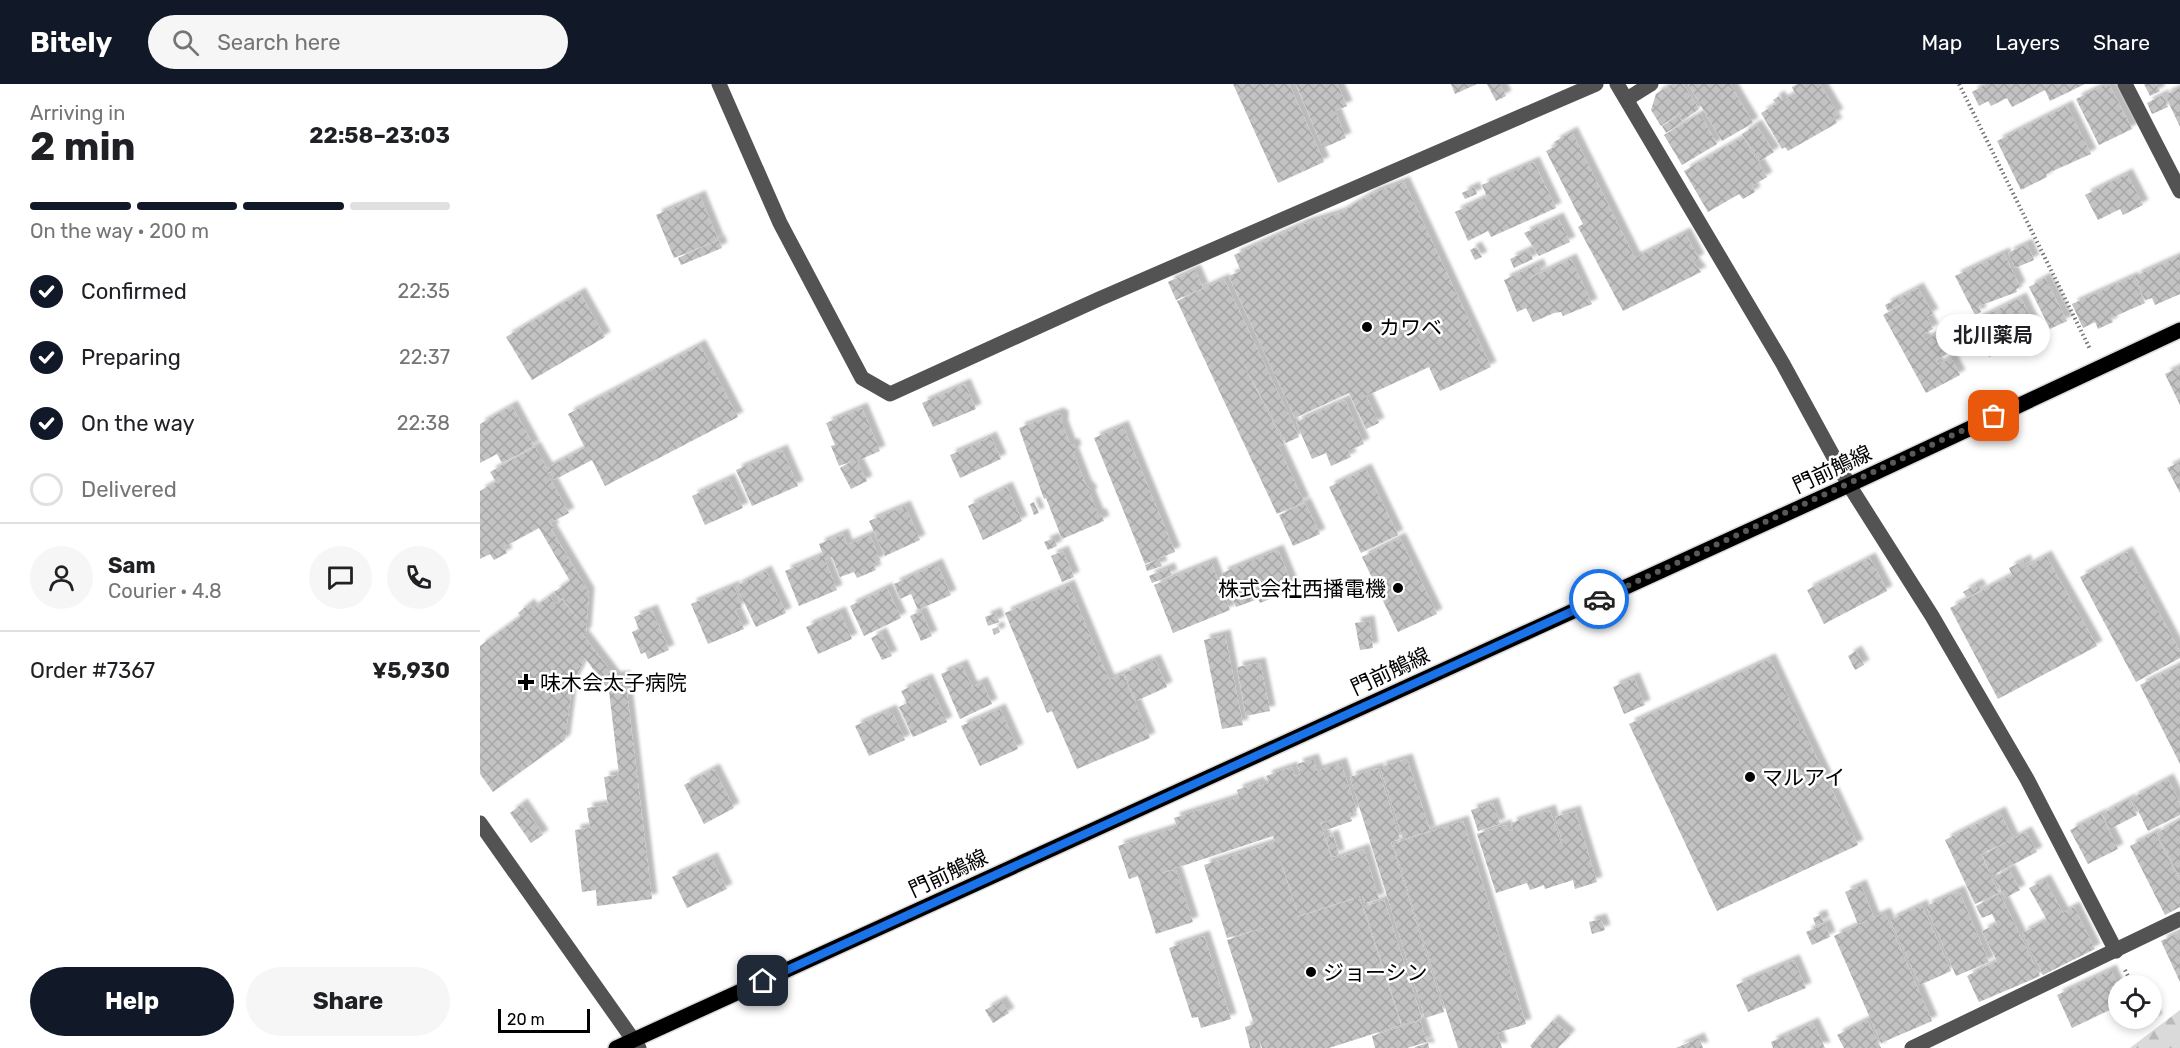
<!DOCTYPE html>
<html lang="en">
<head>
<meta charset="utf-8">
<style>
	body { margin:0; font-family:Rubik,"Noto Sans JP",sans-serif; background:#f6f6f6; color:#202124; height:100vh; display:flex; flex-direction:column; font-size:22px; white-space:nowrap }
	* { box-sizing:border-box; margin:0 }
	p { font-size:20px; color:#757577 }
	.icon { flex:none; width:33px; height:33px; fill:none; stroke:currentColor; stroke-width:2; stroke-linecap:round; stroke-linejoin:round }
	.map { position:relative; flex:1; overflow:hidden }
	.panel { display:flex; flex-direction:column; background:#fff; width:480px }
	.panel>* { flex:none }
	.fabs { position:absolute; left:1628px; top:891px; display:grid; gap:12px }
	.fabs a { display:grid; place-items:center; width:54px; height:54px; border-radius:50%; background:#fff; box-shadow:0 3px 9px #0003; font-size:30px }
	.scale { position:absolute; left:18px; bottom:15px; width:92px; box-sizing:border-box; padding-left:6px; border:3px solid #000; border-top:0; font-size:16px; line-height:21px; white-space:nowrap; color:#000; -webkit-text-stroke:4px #fff; paint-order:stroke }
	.pin { position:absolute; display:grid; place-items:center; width:51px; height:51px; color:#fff; margin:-26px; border-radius:12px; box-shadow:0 3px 9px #0006 }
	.courier { position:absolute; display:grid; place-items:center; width:60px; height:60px; margin:-30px; border:4px solid #1a73e8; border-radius:50%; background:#fff; color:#222; box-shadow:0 2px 8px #0007 }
	.bubble { position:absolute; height:42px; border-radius:21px; background:#fff; box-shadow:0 3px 9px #0003; font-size:20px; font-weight:700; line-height:42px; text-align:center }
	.headline em { font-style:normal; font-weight:700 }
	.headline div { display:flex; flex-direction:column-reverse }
	.headline { display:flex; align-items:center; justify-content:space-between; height:102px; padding:0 30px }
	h1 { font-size:39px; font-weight:700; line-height:45px }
	.bar { display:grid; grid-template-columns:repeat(4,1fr); gap:9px 6px; align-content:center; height:72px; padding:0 30px }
	.bar i { height:8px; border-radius:4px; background:#e0e0e0 }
	.bar .selected { background:#111827 }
	.bar p { grid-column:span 4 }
	.line { display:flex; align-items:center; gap:15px; padding:0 30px; border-top:2px solid #e0e0e0 }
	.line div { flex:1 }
	.round { display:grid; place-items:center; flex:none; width:63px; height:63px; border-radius:32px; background:#f6f6f6 }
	ol { padding:0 30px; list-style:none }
	li { display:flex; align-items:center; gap:18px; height:66px }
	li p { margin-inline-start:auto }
	li .icon { padding:6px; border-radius:50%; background:#111827; color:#fff; stroke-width:4 }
	li:last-child { color:#757577 }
	li i { width:33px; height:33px; border:3px solid #e0e0e0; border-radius:50% }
	.primary-button { display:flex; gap:12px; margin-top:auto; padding:12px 30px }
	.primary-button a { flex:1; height:69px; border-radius:36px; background:#111827; color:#fff; font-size:24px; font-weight:700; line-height:69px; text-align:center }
	.primary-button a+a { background:#f6f6f6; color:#202124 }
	header { display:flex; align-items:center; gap:36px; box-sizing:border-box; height:84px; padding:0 30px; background:#111827; color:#fff }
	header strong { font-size:28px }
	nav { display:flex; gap:33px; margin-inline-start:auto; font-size:21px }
	.search { width:420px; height:54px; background:#f6f6f6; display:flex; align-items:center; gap:15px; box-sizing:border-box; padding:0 21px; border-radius:33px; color:#757577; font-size:22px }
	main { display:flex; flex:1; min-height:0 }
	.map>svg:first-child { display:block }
	.forest { fill:url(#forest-firs) }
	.building { fill:url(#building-cross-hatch); fill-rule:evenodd; filter:url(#shadow) }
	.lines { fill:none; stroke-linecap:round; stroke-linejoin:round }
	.major-casing { stroke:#dbdbdb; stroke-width:18 }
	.path { stroke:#757575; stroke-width:4; stroke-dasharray:1.5 3; stroke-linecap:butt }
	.minor { stroke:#535353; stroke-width:15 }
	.major { stroke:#000; stroke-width:15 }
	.done { stroke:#595959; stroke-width:6; stroke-dasharray:0 10.8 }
	.route { stroke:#1a73e8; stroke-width:8 }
	.poi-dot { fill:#000; stroke:#fff; stroke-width:2 }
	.labels { text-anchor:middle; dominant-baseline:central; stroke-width:5; stroke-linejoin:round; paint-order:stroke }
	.poi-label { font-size:21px; fill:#000; stroke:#fff; text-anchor:start }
	.street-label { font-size:21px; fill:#000; stroke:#fff }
</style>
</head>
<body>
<header>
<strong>Bitely</strong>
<div class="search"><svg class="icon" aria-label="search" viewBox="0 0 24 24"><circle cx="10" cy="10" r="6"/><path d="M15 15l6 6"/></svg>Search here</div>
<nav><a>Map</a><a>Layers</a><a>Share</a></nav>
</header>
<main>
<section class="panel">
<div class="headline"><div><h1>2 min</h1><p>Arriving in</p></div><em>22:58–23:03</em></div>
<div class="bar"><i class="selected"></i><i class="selected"></i><i class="selected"></i><i></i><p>On the way · 200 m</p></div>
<ol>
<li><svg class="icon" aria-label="check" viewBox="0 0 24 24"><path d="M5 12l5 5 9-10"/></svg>Confirmed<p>22:35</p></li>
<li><svg class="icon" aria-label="check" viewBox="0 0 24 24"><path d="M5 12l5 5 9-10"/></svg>Preparing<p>22:37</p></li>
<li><svg class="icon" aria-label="check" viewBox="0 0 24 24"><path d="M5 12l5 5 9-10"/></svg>On the way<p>22:38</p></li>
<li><i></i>Delivered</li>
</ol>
<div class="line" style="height:108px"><a class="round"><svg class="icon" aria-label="person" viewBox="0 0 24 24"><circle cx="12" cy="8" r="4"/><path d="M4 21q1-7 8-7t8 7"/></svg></a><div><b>Sam</b><p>Courier · 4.8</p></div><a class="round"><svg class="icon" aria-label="chat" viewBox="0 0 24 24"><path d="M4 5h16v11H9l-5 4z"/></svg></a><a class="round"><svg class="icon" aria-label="phone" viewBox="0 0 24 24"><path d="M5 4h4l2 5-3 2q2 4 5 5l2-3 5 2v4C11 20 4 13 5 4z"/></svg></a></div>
<div class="line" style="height:78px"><div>Order #7367</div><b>¥5,930</b></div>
<div class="primary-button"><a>Help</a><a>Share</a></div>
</section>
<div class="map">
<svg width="1700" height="964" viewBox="0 0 1700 964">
	<defs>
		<pattern id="forest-firs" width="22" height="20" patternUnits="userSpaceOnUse" patternTransform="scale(1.5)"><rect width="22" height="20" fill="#dadada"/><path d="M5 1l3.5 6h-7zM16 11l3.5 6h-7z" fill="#b9b9b9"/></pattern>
		<pattern id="building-cross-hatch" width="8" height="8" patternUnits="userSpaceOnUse" patternTransform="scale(1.5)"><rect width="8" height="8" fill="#c3c3c3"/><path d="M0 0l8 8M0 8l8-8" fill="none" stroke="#a6a6a6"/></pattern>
		<filter id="shadow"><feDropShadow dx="5.5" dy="-5.5" stdDeviation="1.5" flood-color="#0004"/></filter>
	</defs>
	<rect width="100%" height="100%" fill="#fff"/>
	<polygon class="forest" points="1700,926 1700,964 1650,964"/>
	<g class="building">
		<polygon points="753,0 809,0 844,78 798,99"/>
		<polygon points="816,0 857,0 867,22 855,27 866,54 843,64"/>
		<polygon points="971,0 997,0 975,10"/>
		<polygon points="1007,0 1020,0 1026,12 1016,17"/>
		<polygon points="1192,0 1203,0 1219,25 1202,37 1200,29 1181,42 1171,26 1176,10"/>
		<polygon points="1208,0 1250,0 1273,39 1242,57"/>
		<polygon points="1317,0 1340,0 1358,30 1353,33 1357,39 1308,67 1305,63 1302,65 1281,29 1296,20 1293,16 1299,12 1302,17 1315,9 1312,3"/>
		<polygon points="1506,0 1605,0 1570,17 1565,6 1532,23 1527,14 1511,22 1508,17 1499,22 1492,8"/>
		<polygon points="1627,0 1629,0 1652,45 1619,61 1596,15"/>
		<polygon points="1664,0 1676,0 1680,7 1670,12"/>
		<polygon points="1700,4 1700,43 1685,11"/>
		<polygon points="1683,11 1688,23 1672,30 1667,19"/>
		<polygon points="1587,22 1611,70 1566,90 1567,93 1541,106 1517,57"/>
		<polygon points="1220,30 1237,60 1202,81 1184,51"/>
		<polygon points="1198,32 1202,38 1186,49 1182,42"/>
		<polygon points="1276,41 1294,68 1280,77 1262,50"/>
		<polygon points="1092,48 1155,174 1205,149 1219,175 1213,178 1221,188 1143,227 1098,143 1103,140 1066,67 1076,62 1074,58"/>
		<polygon points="1263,53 1287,93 1272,102 1275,108 1263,115 1259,110 1228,128 1204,87"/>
		<polygon points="1054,78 1076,124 1011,153 1008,147 988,157 975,128 1007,113 1002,101"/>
		<polygon points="1647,90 1663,121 1643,131 1640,125 1618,136 1605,111"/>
		<polygon points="924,98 1011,283 960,307 949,283 886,312 899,339 886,345 869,309 815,334 749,192 761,187 754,171 824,140 860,129 893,109"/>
		<polygon points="994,103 997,110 985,115 982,109"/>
		<polygon points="220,112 238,156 194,174 176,131"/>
		<polygon points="1078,134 1090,158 1059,172 1044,149"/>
		<polygon points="239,156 242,164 201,181 198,174"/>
		<polygon points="1547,160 1554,176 1535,184 1528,169"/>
		<polygon points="996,163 1002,173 995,176 990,166"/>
		<polygon points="1049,166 1053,175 1034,184 1030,175"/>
		<polygon points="1524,169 1540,203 1536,205 1537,208 1499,222 1501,228 1495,231 1475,192"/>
		<polygon points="1700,172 1700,210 1675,221 1672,214 1665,216 1655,192"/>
		<polygon points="1091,175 1112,220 1083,232 1081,228 1074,229 1053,238 1046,224 1037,228 1024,196 1058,180 1061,187 1046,196"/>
		<polygon points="715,186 723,204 696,216 688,198"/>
		<polygon points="1653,193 1665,219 1631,234 1633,238 1618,245 1615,238 1603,244 1592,220"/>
		<polygon points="1565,194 1587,237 1570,245 1549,203"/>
		<polygon points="744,195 819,353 806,359 755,264 804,360 798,362 824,418 797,430 697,217"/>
		<polygon points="1438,204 1453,230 1447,233 1453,245 1442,251 1445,256 1457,250 1467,270 1456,276 1458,281 1471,274 1480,291 1446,309 1403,231 1435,213 1408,227 1405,221"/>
		<polygon points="100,209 125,253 52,296 26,253"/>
		<polygon points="1541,214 1558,249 1509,273 1492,238"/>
		<polygon points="220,261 258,333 125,402 112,376 74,396 70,388 67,389 89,429 70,439 74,444 71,445 109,509 106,548 103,551 135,593 145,592 172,815 117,822 116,806 102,808 95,746 110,744 107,724 128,721 124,693 139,691 129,607 105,574 92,601 85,656 13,708 0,690 0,562 41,532 38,529 49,520 52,525 70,512 75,520 82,515 100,538 83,514 80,516 74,508 90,497 59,444 24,463 27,469 14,476 10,470 0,475 0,407 16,398 10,388 55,363 67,384 105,364 88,330"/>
		<polygon points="1700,283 1700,321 1685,290"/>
		<polygon points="485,300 496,325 453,343 442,319"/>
		<polygon points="865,316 884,360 868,367 871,373 851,382 846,369 832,375 816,338"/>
		<polygon points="32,322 54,362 22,379 17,370 0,379 0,340"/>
		<polygon points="382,324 400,367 377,377 387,397 371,405 360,384 372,377 359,382 351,362 355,361 346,339"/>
		<polygon points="578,329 583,332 583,342 590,360 594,360 596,366 593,368 606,401 612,408 610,411 618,430 621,430 624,437 582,455 566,414 564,415 539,344"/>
		<polygon points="643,342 695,468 665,480 614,354"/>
		<polygon points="511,353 521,375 480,394 470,371"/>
		<polygon points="302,366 318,402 272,422 256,386"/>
		<polygon points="1700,378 1700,409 1687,384"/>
		<polygon points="886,385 918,451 881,469 849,403"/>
		<polygon points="249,395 263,424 225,441 212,412"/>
		<polygon points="527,403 542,437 503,456 488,422"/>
		<polygon points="554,418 559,429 554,431 550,420"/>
		<polygon points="825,419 840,450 813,462 799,431"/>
		<polygon points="425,422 440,456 405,472 389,437"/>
		<polygon points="363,450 367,461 390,451 400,476 393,480 396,486 377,494 374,488 360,493 352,473 345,476 357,506 319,522 305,487 343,471 339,460"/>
		<polygon points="574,454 577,462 568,466 564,458"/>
		<polygon points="920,454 957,530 918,548 882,473"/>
		<polygon points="798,466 814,505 780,519 778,515 756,523 742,489"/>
		<polygon points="583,467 594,493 582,498 571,472"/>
		<polygon points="1647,468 1700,568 1700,574 1656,598 1600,493"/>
		<polygon points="1566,472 1617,562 1518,615 1470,524 1532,491 1529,484 1545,476 1547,481 1540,486"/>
		<polygon points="1390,474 1407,507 1344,540 1327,506"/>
		<polygon points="679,475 682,482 667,487 665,481"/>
		<polygon points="731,478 750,526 693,549 674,501"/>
		<polygon points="457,480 471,511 438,526 431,510 420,515 414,500"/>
		<polygon points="689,484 692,491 672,499 669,492"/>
		<polygon points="286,487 306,529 276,543 256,502"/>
		<polygon points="1497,500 1501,506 1487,514 1483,508"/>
		<polygon points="589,501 629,596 643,590 670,654 597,685 572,627 567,629 525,529"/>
		<polygon points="254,502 262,523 255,526 264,545 228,560 211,520"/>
		<polygon points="407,504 421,534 384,552 370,522"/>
		<polygon points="172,526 189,566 168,575 165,568 161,570 152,548 159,545 154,533"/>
		<polygon points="441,527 452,552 441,557 430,532"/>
		<polygon points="360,528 372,555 338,570 326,543"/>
		<polygon points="516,529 519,538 508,542 505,533"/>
		<polygon points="889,537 893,564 880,566 875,539"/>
		<polygon points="518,543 520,548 514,551 512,545"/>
		<polygon points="401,549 412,572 402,576 391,554"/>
		<polygon points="745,551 763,641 742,645 724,556"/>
		<polygon points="1376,567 1384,581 1375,586 1368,572"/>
		<polygon points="1290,575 1378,761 1237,827 1149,640"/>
		<polygon points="675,576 687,603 656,617 644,589"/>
		<polygon points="780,579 790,627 766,632 757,583"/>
		<polygon points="482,581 492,603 502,598 512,620 480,635 461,590"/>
		<polygon points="1700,581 1700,680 1660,601"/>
		<polygon points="1154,594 1165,621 1144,630 1133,603"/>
		<polygon points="447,595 467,638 433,653 419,623 427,619 421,607"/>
		<polygon points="520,625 538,665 500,682 481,642"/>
		<polygon points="411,626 425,656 389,672 375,642"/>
		<path d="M833,675L837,687L861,679L877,727L869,730L872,737L843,747L841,740L853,735L840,739L852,776L818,788L884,765L899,815L885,819L882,812H879L921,941L849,964H782L778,953L781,964H770L765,943L774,940L747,856L787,843L747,854L724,781L795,758L793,752L678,790L696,786L713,838L676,850L658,792L649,795L638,762L697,743L694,734L759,713L757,706L779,698L780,702L789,699L786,692L812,683L815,692L821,690L817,680ZM796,764L806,792L817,827V828ZM874,814V815L818,833V832Z"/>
		<polygon points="927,675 950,747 923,755 900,683"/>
		<polygon points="898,684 920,755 911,758 964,928 945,934 870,693"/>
		<polygon points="234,685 254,724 224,740 204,701"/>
		<polygon points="1688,695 1700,719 1700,731 1668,747 1652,714"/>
		<polygon points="1650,715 1657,731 1630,745 1622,730"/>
		<polygon points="1013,719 1020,740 998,747 991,726"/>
		<polygon points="42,720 63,751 51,759 30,729"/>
		<polygon points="1070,726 1081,760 1083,760 1075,733 1095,727 1117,798 1095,805 1093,796 1065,805 1064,801 1050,806 1047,799 1016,809 997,750 1026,741 1028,747 1033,746 1031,739"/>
		<polygon points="1520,728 1533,755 1501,770 1505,779 1495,784 1505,780 1519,809 1495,820 1465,756"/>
		<polygon points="1621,730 1638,765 1608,780 1590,746"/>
		<polygon points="1700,736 1700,794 1677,749"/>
		<polygon points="983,737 1046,940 1017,949 1022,964 978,964 913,760"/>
		<polygon points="1546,748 1557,768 1511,792 1503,771"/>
		<polygon points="1675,749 1700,797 1700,823 1685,831 1650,762"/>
		<polygon points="853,751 859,771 852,773 846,754"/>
		<polygon points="232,774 247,805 207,824 192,793"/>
		<polygon points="1529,785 1540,806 1525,814 1514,793"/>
		<polygon points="1565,796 1583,829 1594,823 1615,865 1563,891 1542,849 1567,836 1549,804"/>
		<polygon points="1381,801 1394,834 1405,829 1452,937 1401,959 1354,852 1391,835 1378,840 1365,808"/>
		<polygon points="1479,807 1509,878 1476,892 1446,822"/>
		<polygon points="1520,810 1560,892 1499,918 1487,892 1517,877 1502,847 1517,840 1512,830 1502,834 1496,822"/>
		<polygon points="904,816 942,935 922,941 884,823"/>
		<polygon points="1442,821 1471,887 1440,901 1410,836"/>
		<polygon points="1341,831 1344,838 1336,842 1333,834"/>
		<polygon points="1121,835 1125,846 1112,850 1109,838"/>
		<polygon points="1345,840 1350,853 1332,861 1326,848"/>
		<polygon points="1700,848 1700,898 1681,857"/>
		<polygon points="724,852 751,935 721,944 718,933 712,934 689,864"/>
		<polygon points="1314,876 1326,904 1268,928 1256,901"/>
		<polygon points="1631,886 1638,902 1638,922 1592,944 1577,911"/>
		<polygon points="521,917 529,929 513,939 505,926"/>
		<polygon points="1671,926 1677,935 1666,940 1663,934 1671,934"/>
		<polygon points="1073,936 1090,951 1078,964 1052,964 1050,962"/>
		<polygon points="1387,936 1401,964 1364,964 1357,951"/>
		<polygon points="940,937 947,958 927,964 895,964 892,952"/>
		<polygon points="1333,939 1345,964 1293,964 1291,958"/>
		<polygon points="1219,954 1223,964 1196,964"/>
		<polygon points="948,959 949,964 935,964 935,963"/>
	</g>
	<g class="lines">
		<g class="major-casing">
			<polyline id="major" points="136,964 1369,401 1700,246"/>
		</g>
		<g class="path">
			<polyline points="1479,0 1610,265"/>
			<polyline points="1645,886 1653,902"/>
		</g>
		<g class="minor">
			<polyline points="239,0 300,139 382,294 410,310 619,215 1116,0"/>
			<polyline points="1137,0 1303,280 1369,401 1452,532 1547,695 1636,867"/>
			<polyline points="1645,0 1700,107"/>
			<polyline points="1147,15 1171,0"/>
			<polyline points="0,739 159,964"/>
			<polyline points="1432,964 1700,835"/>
		</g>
		<use href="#major" class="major"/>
	</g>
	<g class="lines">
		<polyline class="done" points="1119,515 1514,332"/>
		<polyline class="route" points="283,897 1119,515"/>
	</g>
	<g class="poi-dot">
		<circle cx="887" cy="243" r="6"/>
		<circle cx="918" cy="504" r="6"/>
		<path d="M43 589h6v6h6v6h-6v6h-6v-6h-6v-6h6z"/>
		<circle cx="1270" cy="693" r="6"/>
		<circle cx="831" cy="888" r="6"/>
	</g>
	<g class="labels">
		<g class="poi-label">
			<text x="899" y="243">カワベ</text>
			<text x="906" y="504" text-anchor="end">株式会社西播電機</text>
			<text x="60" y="598">味木会太子病院</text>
			<text x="1282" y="693">マルアイ</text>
			<text x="843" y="888">ジョーシン</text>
		</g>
		<g class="street-label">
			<text transform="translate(1352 385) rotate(-25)">門前鵤線</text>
			<text transform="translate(910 587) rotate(-25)">門前鵤線</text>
			<text transform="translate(468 789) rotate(-25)">門前鵤線</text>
		</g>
	</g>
</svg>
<div class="fabs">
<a><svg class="icon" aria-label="locate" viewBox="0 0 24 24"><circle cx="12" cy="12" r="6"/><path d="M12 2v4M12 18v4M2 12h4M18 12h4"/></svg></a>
</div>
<div class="scale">20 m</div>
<div class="pin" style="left:1514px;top:332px;background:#ea580c"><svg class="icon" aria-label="bag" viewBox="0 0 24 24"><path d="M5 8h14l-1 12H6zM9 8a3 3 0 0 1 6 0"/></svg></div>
<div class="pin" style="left:283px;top:897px;background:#1f2937"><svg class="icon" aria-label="home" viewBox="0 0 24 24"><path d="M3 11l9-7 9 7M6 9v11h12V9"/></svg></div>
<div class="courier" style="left:1119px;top:515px"><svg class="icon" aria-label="car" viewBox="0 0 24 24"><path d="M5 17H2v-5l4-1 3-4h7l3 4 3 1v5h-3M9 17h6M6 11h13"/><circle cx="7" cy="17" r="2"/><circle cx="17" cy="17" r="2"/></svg></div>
<div class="bubble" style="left:1456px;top:230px;width:114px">北川薬局</div>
</div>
</main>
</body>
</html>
